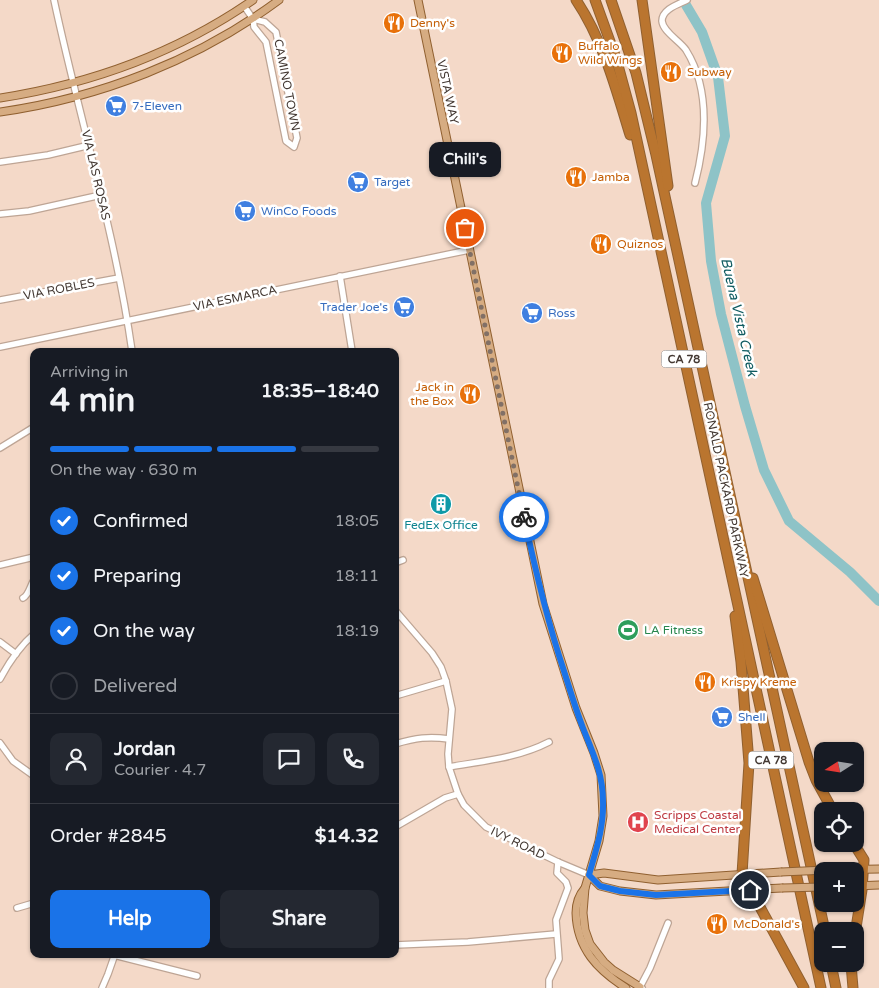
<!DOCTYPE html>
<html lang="en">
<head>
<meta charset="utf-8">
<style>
	body { margin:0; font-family:"Varela Round",sans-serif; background:#242831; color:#f1f3f6; height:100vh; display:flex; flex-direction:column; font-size:19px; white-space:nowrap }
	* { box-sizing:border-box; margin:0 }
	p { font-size:16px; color:#9ea1a6 }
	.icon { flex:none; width:28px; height:28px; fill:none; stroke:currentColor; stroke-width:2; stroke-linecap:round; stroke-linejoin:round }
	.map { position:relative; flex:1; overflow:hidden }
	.side { position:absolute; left:30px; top:348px; width:369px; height:610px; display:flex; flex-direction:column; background:#171b24; border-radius:10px; box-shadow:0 1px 4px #0004 }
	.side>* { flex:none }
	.needle { width:32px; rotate:258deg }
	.buttons { position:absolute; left:814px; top:742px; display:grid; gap:10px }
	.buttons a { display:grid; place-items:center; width:50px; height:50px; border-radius:10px; background:#171b24; box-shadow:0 1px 4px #0004; font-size:25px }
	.pin { position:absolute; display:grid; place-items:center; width:42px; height:42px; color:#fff; margin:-21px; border:2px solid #fff; border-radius:50%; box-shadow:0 1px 5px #0007 }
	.courier { position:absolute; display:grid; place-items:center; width:50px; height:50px; margin:-25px; border:4px solid #1a73e8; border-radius:50%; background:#fff; color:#222; box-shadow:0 1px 6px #0007 }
	.bubble { position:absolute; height:35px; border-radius:10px; background:#171b24; box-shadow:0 1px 4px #0004; font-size:16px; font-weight:700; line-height:35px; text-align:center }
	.overview em { font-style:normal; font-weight:700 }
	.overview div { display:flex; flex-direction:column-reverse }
	.overview { display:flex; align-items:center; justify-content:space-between; height:85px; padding:0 20px }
	h1 { font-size:32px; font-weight:700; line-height:38px }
	.bar { display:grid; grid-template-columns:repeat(4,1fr); gap:8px 5px; align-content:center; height:60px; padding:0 20px }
	.bar i { height:6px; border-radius:4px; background:#363941 }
	.bar .current { background:#1a73e8 }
	.bar p { grid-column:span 4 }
	.line { display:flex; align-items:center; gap:12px; padding:0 20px; border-top:1px solid #363941 }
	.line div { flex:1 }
	.round { display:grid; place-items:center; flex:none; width:52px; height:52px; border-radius:10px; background:#242831 }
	ol { padding:0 20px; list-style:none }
	li { display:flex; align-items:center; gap:15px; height:55px }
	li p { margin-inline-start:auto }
	li .icon { padding:5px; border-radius:50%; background:#1a73e8; color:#fff; stroke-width:4 }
	li:last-child { color:#9ea1a6 }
	li i { width:28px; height:28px; border:2px solid #363941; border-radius:50% }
	.primary-button { display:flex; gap:10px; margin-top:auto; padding:10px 20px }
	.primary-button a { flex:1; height:58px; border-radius:10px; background:#1a73e8; color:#fff; font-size:20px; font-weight:700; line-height:58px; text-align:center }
	.primary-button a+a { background:#242831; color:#f1f3f6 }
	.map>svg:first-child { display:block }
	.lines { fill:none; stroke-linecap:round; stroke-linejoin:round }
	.river { stroke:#8ec3c7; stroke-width:10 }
	.minor-casing { stroke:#bea595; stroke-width:8 }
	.major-casing { stroke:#906030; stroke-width:9 }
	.highway-casing { stroke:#906030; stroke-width:11 }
	.minor { stroke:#fff; stroke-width:5.5 }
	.major { stroke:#d6ac82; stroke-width:7 }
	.highway { stroke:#ba752f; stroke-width:9 }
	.major-bridge-casing { stroke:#906030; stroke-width:9; stroke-linecap:butt }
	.major-bridge { stroke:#d6ac82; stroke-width:7 }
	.done { stroke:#817066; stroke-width:5; stroke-dasharray:0 9 }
	.route { stroke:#1a73e8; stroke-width:6 }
	.labels { text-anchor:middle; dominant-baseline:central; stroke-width:5; stroke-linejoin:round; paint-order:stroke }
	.shield { fill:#fff; stroke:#7b7470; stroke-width:1 }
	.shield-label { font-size:11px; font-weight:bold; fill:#433832 }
	.food-label { font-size:12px; fill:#c56008; stroke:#fff; text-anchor:start }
	.street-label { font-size:12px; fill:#433832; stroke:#fff }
	.shop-label { font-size:12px; fill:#366cbe; stroke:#fff; text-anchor:start }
	.culture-label { font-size:12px; fill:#0d838f; stroke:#fff }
	.leisure-label { font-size:12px; fill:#27864d; stroke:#fff; text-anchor:start }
	.health-label { font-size:12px; fill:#be3a42; stroke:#fff; text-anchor:start }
	.water-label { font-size:14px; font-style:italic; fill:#105c61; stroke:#fff }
</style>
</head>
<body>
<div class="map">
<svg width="879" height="988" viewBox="0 0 879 988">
	<rect width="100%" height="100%" fill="#f4d9c8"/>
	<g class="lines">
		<polyline class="river" points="683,0 702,32 718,77 725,136 706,203 711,261 721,314 745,406 764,470 789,521 850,572 879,601"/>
		<g class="minor-casing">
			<g id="minor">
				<path d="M54,0C79,117 115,232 132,351"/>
				<path d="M687,0C679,4 662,9 662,21C663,32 680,41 686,50C711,90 706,140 695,183"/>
				<polyline points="244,6 253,19 254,27 266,42 286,141 294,147 297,138 276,32 265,22 253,19"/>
				<polyline points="0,162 48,155 90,145"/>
				<polyline points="0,214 29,211 101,195"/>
				<polyline points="340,276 352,351"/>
				<polyline points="0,300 119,278"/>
				<polyline points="0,347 469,250"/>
				<polyline points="0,448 34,427"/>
				<polyline points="395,563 403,560"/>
				<polyline points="0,565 34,557"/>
				<path d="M23,598C29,595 30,586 34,580"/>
				<polyline points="395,610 432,653 441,667 446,681 452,709 448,754 449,767 458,794 464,805 486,827 558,862 589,875"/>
				<polyline points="0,642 16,654"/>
				<path d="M0,679C9,662 19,647 34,634"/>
				<polyline points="395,696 446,681"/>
				<polyline points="0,743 13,761 34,776"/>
				<path d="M395,744C416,738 428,736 449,739"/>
				<path d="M449,767C483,761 518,758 549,742"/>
				<polyline points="395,827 445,798 458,794"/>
				<polyline points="17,908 34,903"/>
				<polyline points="395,945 468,942 556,934"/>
				<polyline points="114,955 197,976"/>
				<polyline points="102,988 108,974 115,954"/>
				<polyline points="549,988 549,980 559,959 556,920 568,888 566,882 557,873 558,862"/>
				<polyline points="642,988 640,987 650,968 668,923"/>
			</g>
		</g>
		<g class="major-casing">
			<g id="major">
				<polyline points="418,0 543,604 576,708 594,753 601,775 603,816 599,841 585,888 583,913 585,930 590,944 604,962 613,970 640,987"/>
				<path d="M0,98C90,84 178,52 253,0"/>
				<path d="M0,112C99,98 198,60 279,0"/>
				<polyline points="827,870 879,869"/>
				<polyline points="589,875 600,886 620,891 656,895 782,888"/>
				<polyline points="589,875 604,873 658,880 781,872"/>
				<polyline points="855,886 879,885"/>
				<path d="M585,888C578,896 576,903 576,913C577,949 598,970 626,988"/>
			</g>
		</g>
		<g class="highway-casing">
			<g id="highway">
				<path d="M576,0C603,40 616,89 630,135"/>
				<polyline points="595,0 616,58 631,113 821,988"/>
				<polyline points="611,0 636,73 656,155 825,931"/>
				<polyline points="642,0 668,186"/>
				<polyline points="753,578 809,762 816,780 833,811"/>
				<polyline points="735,616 741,662 749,763 742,874 804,988"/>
				<polyline points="854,844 864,860 862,890 855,934"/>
				<polyline points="831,964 836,988"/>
				<polyline points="851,964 853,988"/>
			</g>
		</g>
		<use href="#minor" class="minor"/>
		<use href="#major" class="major"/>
		<use href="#highway" class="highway"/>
		<g class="major-bridge-casing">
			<g id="major-bridge">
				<polyline points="781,872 827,870"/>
				<polyline points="782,888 822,887"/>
			</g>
		</g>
		<use href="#major-bridge" class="major-bridge"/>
	</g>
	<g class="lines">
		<polyline class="done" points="465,228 524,517"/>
		<path class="route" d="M524,517C535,569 547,620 564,671C570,690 576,710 583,728C593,753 603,774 603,801C604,827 596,850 589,875L600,886L620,891L656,895L750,890"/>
	</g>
	<defs>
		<g id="restaurant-disc" transform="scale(1.125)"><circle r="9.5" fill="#e8710a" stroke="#fff"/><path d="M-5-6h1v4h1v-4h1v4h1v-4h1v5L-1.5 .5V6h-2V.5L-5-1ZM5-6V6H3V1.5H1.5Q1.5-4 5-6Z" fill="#fff"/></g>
		<g id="supermarket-disc" transform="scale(1.125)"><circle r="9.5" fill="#3f7fe0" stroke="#fff"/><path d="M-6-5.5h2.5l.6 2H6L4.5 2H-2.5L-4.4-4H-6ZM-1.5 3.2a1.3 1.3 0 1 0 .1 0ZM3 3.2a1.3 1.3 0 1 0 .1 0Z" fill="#fff"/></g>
		<g id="building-disc" transform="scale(1.125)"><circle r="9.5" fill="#0f9aa8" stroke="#fff"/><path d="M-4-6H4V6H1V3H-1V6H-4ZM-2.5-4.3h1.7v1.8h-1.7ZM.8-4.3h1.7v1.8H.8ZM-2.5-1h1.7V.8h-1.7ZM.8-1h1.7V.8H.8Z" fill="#fff"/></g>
		<g id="stadium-disc" transform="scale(1.125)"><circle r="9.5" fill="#2e9e5b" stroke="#fff"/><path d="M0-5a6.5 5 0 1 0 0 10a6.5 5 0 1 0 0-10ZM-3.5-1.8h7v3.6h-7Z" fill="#fff"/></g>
		<g id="hospital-disc" transform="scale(1.125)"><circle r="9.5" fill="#e0444e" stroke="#fff"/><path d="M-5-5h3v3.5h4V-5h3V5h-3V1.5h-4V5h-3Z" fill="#fff"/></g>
	</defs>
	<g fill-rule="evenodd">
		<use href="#restaurant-disc" x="394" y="23"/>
		<use href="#restaurant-disc" x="562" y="53"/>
		<use href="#restaurant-disc" x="671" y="72"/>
		<use href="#supermarket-disc" x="116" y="106"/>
		<use href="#restaurant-disc" x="576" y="177"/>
		<use href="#supermarket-disc" x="358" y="182"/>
		<use href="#supermarket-disc" x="245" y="211"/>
		<use href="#restaurant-disc" x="601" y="244"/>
		<use href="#supermarket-disc" x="404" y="307"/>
		<use href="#supermarket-disc" x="532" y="313"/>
		<use href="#restaurant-disc" x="470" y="394"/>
		<use href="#building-disc" x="441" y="504"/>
		<use href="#stadium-disc" x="628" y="630"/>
		<use href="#restaurant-disc" x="705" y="682"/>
		<use href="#supermarket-disc" x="722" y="717"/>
		<use href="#hospital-disc" x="638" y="822"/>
		<use href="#restaurant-disc" x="717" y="924"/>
	</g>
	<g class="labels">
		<g class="shield">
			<rect x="661.5" y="350.5" width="45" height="17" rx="4"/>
			<rect x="748.5" y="751.5" width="45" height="17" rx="4"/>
		</g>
		<g class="shield-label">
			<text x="684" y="359">CA 78</text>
			<text x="771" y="760">CA 78</text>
		</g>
		<g class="food-label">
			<text x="410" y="23">Denny's</text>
			<text x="578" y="46">Buffalo<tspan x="578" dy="14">Wild Wings</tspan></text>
			<text x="687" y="72">Subway</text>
			<text x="592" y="177">Jamba</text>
			<text x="617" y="244">Quiznos</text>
			<text x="454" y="387" text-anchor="end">Jack in<tspan x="454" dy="14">the Box</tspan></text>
			<text x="721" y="682">Krispy Kreme</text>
			<text x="733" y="924">McDonald's</text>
		</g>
		<g class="street-label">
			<text transform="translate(287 85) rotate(79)">CAMINO TOWN</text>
			<text transform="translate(448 92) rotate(78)">VISTA WAY</text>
			<text transform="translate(96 175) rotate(77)">VIA LAS ROSAS</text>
			<text transform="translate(59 289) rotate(-11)">VIA ROBLES</text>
			<text transform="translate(235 298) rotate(-12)">VIA ESMARCA</text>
			<text transform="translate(726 490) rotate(78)">RONALD PACKARD PARKWAY</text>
			<text transform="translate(518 843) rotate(26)">IVY ROAD</text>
		</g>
		<g class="shop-label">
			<text x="132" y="106">7-Eleven</text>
			<text x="374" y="182">Target</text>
			<text x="261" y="211">WinCo Foods</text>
			<text x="388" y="307" text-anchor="end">Trader Joe's</text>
			<text x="548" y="313">Ross</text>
			<text x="738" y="717">Shell</text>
		</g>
		<g class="culture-label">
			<text x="441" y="525">FedEx Office</text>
		</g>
		<g class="leisure-label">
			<text x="644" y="630">LA Fitness</text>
		</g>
		<g class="health-label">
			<text x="654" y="815">Scripps Coastal<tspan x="654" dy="14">Medical Center</tspan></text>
		</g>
		<g class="water-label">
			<text transform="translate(739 317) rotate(77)">Buena Vista Creek</text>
		</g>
	</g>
</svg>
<div class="buttons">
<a><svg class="needle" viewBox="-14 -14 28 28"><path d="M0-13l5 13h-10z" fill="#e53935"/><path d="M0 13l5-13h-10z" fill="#9ea1a6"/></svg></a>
<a><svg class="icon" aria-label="locate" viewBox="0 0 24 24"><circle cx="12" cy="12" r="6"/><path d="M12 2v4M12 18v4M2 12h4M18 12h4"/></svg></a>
<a>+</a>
<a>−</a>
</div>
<div class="pin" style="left:465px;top:228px;background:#ea580c"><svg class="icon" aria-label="bag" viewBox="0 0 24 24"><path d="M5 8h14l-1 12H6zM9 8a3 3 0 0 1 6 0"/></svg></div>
<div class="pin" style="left:750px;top:890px;background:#1f2937"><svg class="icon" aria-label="home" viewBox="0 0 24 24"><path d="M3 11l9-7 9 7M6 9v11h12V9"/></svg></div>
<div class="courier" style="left:524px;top:517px"><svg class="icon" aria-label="bike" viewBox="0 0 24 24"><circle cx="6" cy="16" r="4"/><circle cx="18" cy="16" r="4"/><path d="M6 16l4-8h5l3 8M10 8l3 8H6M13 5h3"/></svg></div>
<div class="bubble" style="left:429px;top:142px;width:72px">Chili's</div>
<section class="side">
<div class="overview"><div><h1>4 min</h1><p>Arriving in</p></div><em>18:35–18:40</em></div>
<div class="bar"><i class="current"></i><i class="current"></i><i class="current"></i><i></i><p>On the way · 630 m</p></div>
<ol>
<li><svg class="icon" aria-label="check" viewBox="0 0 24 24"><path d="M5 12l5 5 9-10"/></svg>Confirmed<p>18:05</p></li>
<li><svg class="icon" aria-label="check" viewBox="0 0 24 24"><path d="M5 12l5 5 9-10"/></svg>Preparing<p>18:11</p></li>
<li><svg class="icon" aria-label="check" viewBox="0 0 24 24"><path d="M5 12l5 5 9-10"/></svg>On the way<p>18:19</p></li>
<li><i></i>Delivered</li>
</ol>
<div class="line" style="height:90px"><a class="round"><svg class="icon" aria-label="person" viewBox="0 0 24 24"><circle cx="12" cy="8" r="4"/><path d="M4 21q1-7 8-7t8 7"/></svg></a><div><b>Jordan</b><p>Courier · 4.7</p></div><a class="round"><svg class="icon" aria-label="chat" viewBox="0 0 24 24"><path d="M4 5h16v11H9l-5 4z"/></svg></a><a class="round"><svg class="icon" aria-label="phone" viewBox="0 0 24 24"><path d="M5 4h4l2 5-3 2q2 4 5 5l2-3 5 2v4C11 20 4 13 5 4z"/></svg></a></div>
<div class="line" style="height:65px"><div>Order #2845</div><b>$14.32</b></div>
<div class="primary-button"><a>Help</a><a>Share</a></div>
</section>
</div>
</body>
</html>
